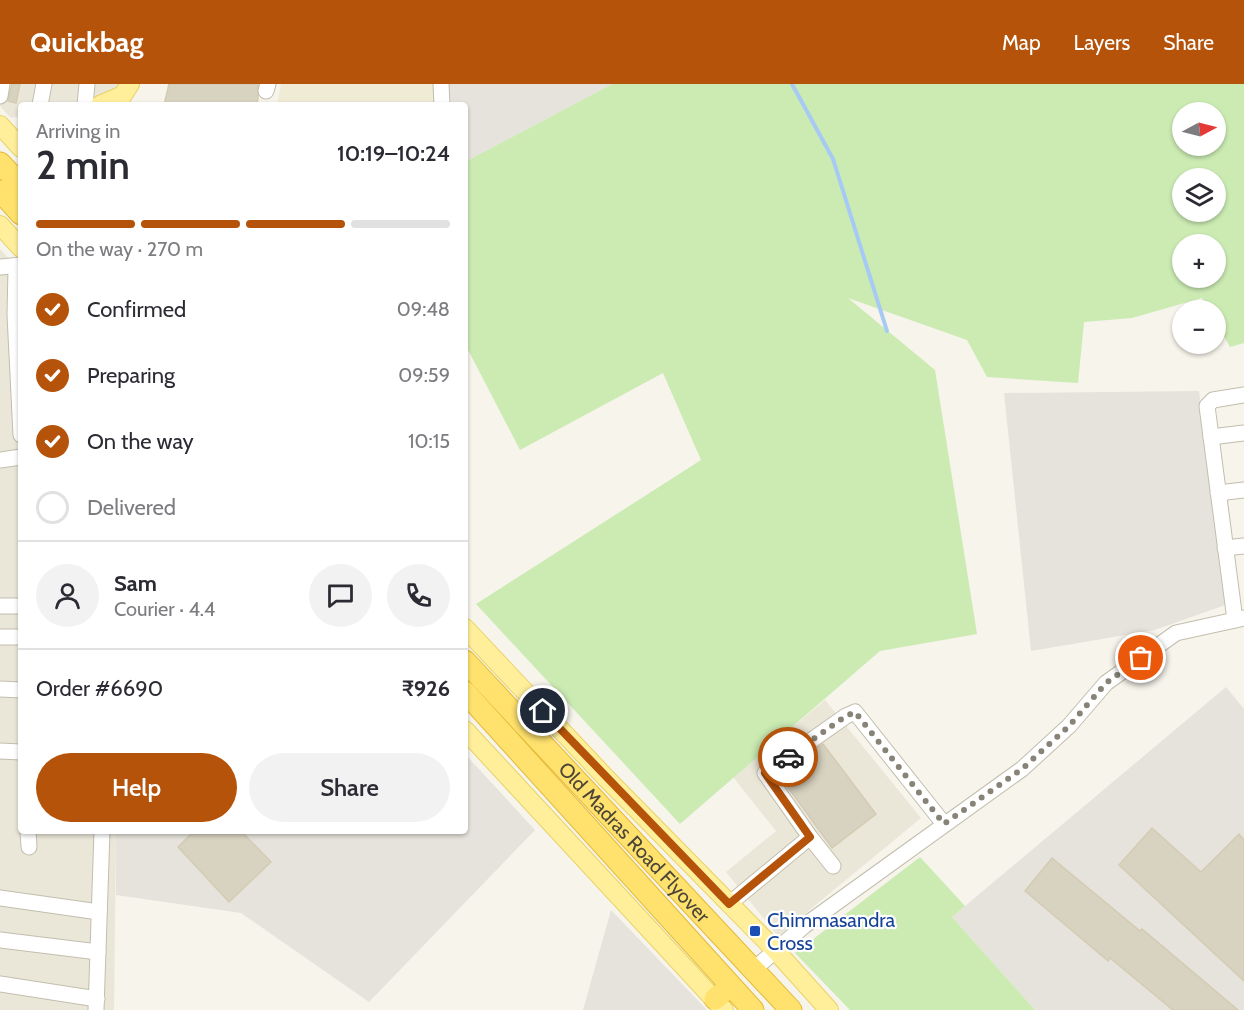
<!DOCTYPE html>
<html lang="en">
<head>
<meta charset="utf-8">
<style>
	body { margin:0; font-family:Cabin,sans-serif; background:#f2f2f3; color:#2b2b33; height:100vh; display:flex; flex-direction:column; font-size:22px; white-space:nowrap }
	* { box-sizing:border-box; margin:0 }
	p { font-size:20px; color:#7c7c81 }
	.icon { flex:none; width:33px; height:33px; fill:none; stroke:currentColor; stroke-width:2; stroke-linecap:round; stroke-linejoin:round }
	.map { position:relative; flex:1; overflow:hidden }
	.sheet { position:absolute; left:18px; top:18px; width:450px; height:732px; display:flex; flex-direction:column; background:#fff; border-radius:6px; box-shadow:0 2px 4px #0004 }
	.sheet>* { flex:none }
	.needle { width:39px; rotate:83deg }
	.fabs { position:absolute; left:1172px; top:18px; display:grid; gap:12px }
	.fabs a { display:grid; place-items:center; width:54px; height:54px; border-radius:50%; background:#fff; box-shadow:0 2px 4px #0004; font-size:30px }
	.pin { position:absolute; display:grid; place-items:center; width:51px; height:51px; color:#fff; margin:-26px; border:3px solid #fff; border-radius:50%; box-shadow:0 2px 6px #0007 }
	.courier { position:absolute; display:grid; place-items:center; width:60px; height:60px; margin:-30px; border:4px solid #b45309; border-radius:50%; background:#fff; color:#222; box-shadow:0 2px 8px #0007 }
	.head em { font-style:normal; font-weight:600 }
	.head div { display:flex; flex-direction:column-reverse }
	.head { display:flex; align-items:center; justify-content:space-between; height:102px; padding:0 18px }
	h1 { font-size:39px; font-weight:600; line-height:45px }
	.bar { display:grid; grid-template-columns:repeat(4,1fr); gap:9px 6px; align-content:center; height:72px; padding:0 18px }
	.bar i { height:8px; border-radius:4px; background:#e1e1e2 }
	.bar .current { background:#b45309 }
	.bar p { grid-column:span 4 }
	.line { display:flex; align-items:center; gap:15px; padding:0 18px; border-top:2px solid #e1e1e2 }
	.line div { flex:1 }
	.round { display:grid; place-items:center; flex:none; width:63px; height:63px; border-radius:32px; background:#f2f2f3 }
	ol { padding:0 18px; list-style:none }
	li { display:flex; align-items:center; gap:18px; height:66px }
	li p { margin-inline-start:auto }
	li .icon { padding:6px; border-radius:50%; background:#b45309; color:#fff; stroke-width:4 }
	li:last-child { color:#7c7c81 }
	li i { width:33px; height:33px; border:3px solid #e1e1e2; border-radius:50% }
	.action { display:flex; gap:12px; margin-top:auto; padding:12px 18px }
	.action a { flex:1; height:69px; border-radius:36px; background:#b45309; color:#fff; font-size:24px; font-weight:600; line-height:69px; text-align:center }
	.action a+a { background:#f2f2f3; color:#2b2b33 }
	header { display:flex; align-items:center; gap:36px; box-sizing:border-box; height:84px; padding:0 30px; background:#b45309; color:#fff }
	header strong { font-size:28px }
	nav { display:flex; gap:33px; margin-inline-start:auto; font-size:21px }
	.map>svg:first-child { display:block }
	.residential { fill:#eae7d9 }
	.industrial { fill:#e6e3dc }
	.education { fill:#efebd5 }
	.green { fill:#cbebb3; fill-rule:evenodd }
	.lines { fill:none; stroke-linecap:round; stroke-linejoin:round }
	.stream { stroke:#a7caf4; stroke-width:4 }
	.building { fill:#d8d2c0; stroke:#d4cbb3; stroke-width:1.5 }
	.minor-casing { stroke:#c2bead; stroke-width:17 }
	.major-casing { stroke:#e9d266; stroke-width:20 }
	.highway-casing { stroke:#e4ba37; stroke-width:23 }
	.minor { stroke:#fff; stroke-width:15 }
	.major { stroke:#ffef9b; stroke-width:18 }
	.highway { stroke:#ffe16d; stroke-width:21 }
	.done { stroke:#878377; stroke-width:6; stroke-dasharray:0 10.8 }
	.route { stroke:#b45309; stroke-width:8 }
	.transit-dot { fill:#1a4fb4; stroke:#fff; stroke-width:2 }
	.labels { text-anchor:middle; dominant-baseline:central; stroke-width:4.5; stroke-linejoin:round; paint-order:stroke }
	.street-label { font-size:20px; fill:#4b4638; stroke:#fff }
	.transit-label { font-size:20px; fill:#164399; stroke:#fff; text-anchor:start }
</style>
</head>
<body>
<header>
<strong>Quickbag</strong>
<nav><a>Map</a><a>Layers</a><a>Share</a></nav>
</header>
<div class="map">
<svg width="1244" height="926" viewBox="0 0 1244 926">
	<rect width="100%" height="100%" fill="#f6f4eb"/>
	<g class="residential">
		<polygon points="0,0 124,0 118,10 81,21 21,21 21,32 11,34 0,22"/>
		<polygon points="0,165 21,188 21,747 116,747 114,926 0,926"/>
		<polygon points="825,616 921,734 778,852 726,788 776,747 733,693"/>
	</g>
	<g class="industrial">
		<polygon points="447,0 612,0 465,78 465,21 447,21"/>
		<polygon points="1199,307 1225,521 1155,546 1031,567 1004,309"/>
		<polygon points="1226,603 1244,625 1244,926 1035,926 952,833"/>
		<polygon points="465,670 535,746 369,918 241,829 116,811 116,747 465,747"/>
		<polygon points="611,826 707,926 583,926"/>
	</g>
	<polygon class="education" points="281,0 435,0 435,21 277,21"/>
	<g class="green">
		<path d="M612,0H1244V259L1230,263L1215,236V226H1210L1202,214L1132,234L1084,238L1078,299L987,293L967,256L848,214L935,286L977,550L880,567L680,740L476,520L701,376L663,289L520,366L465,260V78ZM1182,28H1215V62H1182ZM1182,94H1215V128H1182ZM1182,160H1215V194H1182Z"/>
		<polygon points="920,773 965,822 952,833 1035,926 850,926 795,869"/>
	</g>
	<g class="lines">
		<polyline class="stream" points="792,0 833,75 887,247"/>
	</g>
	<g class="building">
		<polygon points="12,0 20,0 16,19 8,17"/>
		<polygon points="169,0 258,0 258,13 257,21 164,21"/>
		<polygon points="823,660 876,730 832,764 779,691"/>
		<polygon points="1152,744 1201,788 1239,750 1244,756 1244,897 1119,781"/>
		<polygon points="194,747 241,747 271,778 229,818 178,763"/>
		<polygon points="1052,774 1140,847 1142,845 1238,926 1173,926 1110,874 1108,877 1025,807"/>
	</g>
	<g class="lines">
		<g class="minor-casing">
			<g id="minor">
				<polyline points="441,0 442,21"/>
				<polyline points="266,7 268,0"/>
				<polyline points="0,12 2,0"/>
				<polyline points="40,21 44,0"/>
				<polyline points="85,21 87,0"/>
				<polyline points="0,183 21,181"/>
				<polyline points="16,184 15,231 21,351"/>
				<polyline points="1211,353 1244,349"/>
				<polyline points="0,376 21,373"/>
				<polyline points="1218,409 1244,406"/>
				<polyline points="1225,464 1244,462"/>
				<polyline points="0,522 21,522"/>
				<polyline points="1235,536 1207,322 1213,316 1244,311"/>
				<polyline points="0,553 21,553"/>
				<polyline points="0,605 21,606"/>
				<polyline points="0,667 21,668"/>
				<polyline points="28,747 29,763"/>
				<polyline points="810,753 833,782"/>
				<polyline points="0,814 99,828"/>
				<polyline points="729,820 810,753 765,689 846,632 855,628 944,740"/>
				<polyline points="0,856 98,868"/>
				<polyline points="753,886 804,842 1022,685 1069,642 1106,599 1176,549 1244,534"/>
				<polyline points="0,900 97,915"/>
				<polyline points="96,926 102,747"/>
			</g>
		</g>
		<g class="major-casing">
			<g id="major">
				<polyline points="100,21 123,11 130,0"/>
				<polyline points="0,41 21,64"/>
				<polyline points="0,141 21,164"/>
				<polyline points="465,544 606,694 776,867 829,926"/>
				<polyline points="465,646 724,926"/>
			</g>
		</g>
		<g class="highway-casing">
			<g id="highway">
				<polyline points="0,79 21,101"/>
				<polyline points="0,107 21,130"/>
				<path id="s1" d="M465,577L791,926"/>
				<polyline points="465,608 753,926"/>
				<polyline points="715,915 730,902"/>
			</g>
		</g>
		<use href="#minor" class="minor"/>
		<use href="#major" class="major"/>
		<use href="#highway" class="highway"/>
	</g>
	<g class="lines">
		<polyline class="done" points="788,673 846,632 855,628 944,740 1022,685 1069,642 1106,599 1141,574"/>
		<polyline class="route" points="543,627 729,820 810,753 765,689 788,673"/>
	</g>
	<rect class="transit-dot" x="749" y="841" width="12" height="12" rx="3"/>
	<g class="labels">
		<g class="street-label">
			<text stroke="none"><textPath href="#s1" startOffset="248">Old Madras Road Flyover</textPath></text>
		</g>
		<g class="transit-label">
			<text x="767" y="836">Chimmasandra<tspan x="767" dy="23">Cross</tspan></text>
		</g>
	</g>
</svg>
<div class="fabs">
<a><svg class="needle" viewBox="-14 -14 28 28"><path d="M0-13l5 13h-10z" fill="#e53935"/><path d="M0 13l5-13h-10z" fill="#7c7c81"/></svg></a>
<a><svg class="icon" aria-label="layers" viewBox="0 0 24 24"><path d="M12 4l9 5-9 5-9-5zM3 14l9 5 9-5"/></svg></a>
<a>+</a>
<a>−</a>
</div>
<div class="pin" style="left:1141px;top:574px;background:#ea580c"><svg class="icon" aria-label="bag" viewBox="0 0 24 24"><path d="M5 8h14l-1 12H6zM9 8a3 3 0 0 1 6 0"/></svg></div>
<div class="pin" style="left:543px;top:627px;background:#1f2937"><svg class="icon" aria-label="home" viewBox="0 0 24 24"><path d="M3 11l9-7 9 7M6 9v11h12V9"/></svg></div>
<div class="courier" style="left:788px;top:673px"><svg class="icon" aria-label="car" viewBox="0 0 24 24"><path d="M5 17H2v-5l4-1 3-4h7l3 4 3 1v5h-3M9 17h6M6 11h13"/><circle cx="7" cy="17" r="2"/><circle cx="17" cy="17" r="2"/></svg></div>
<section class="sheet">
<div class="head"><div><h1>2 min</h1><p>Arriving in</p></div><em>10:19–10:24</em></div>
<div class="bar"><i class="current"></i><i class="current"></i><i class="current"></i><i></i><p>On the way · 270 m</p></div>
<ol>
<li><svg class="icon" aria-label="check" viewBox="0 0 24 24"><path d="M5 12l5 5 9-10"/></svg>Confirmed<p>09:48</p></li>
<li><svg class="icon" aria-label="check" viewBox="0 0 24 24"><path d="M5 12l5 5 9-10"/></svg>Preparing<p>09:59</p></li>
<li><svg class="icon" aria-label="check" viewBox="0 0 24 24"><path d="M5 12l5 5 9-10"/></svg>On the way<p>10:15</p></li>
<li><i></i>Delivered</li>
</ol>
<div class="line" style="height:108px"><a class="round"><svg class="icon" aria-label="person" viewBox="0 0 24 24"><circle cx="12" cy="8" r="4"/><path d="M4 21q1-7 8-7t8 7"/></svg></a><div><b>Sam</b><p>Courier · 4.4</p></div><a class="round"><svg class="icon" aria-label="chat" viewBox="0 0 24 24"><path d="M4 5h16v11H9l-5 4z"/></svg></a><a class="round"><svg class="icon" aria-label="phone" viewBox="0 0 24 24"><path d="M5 4h4l2 5-3 2q2 4 5 5l2-3 5 2v4C11 20 4 13 5 4z"/></svg></a></div>
<div class="line" style="height:78px"><div>Order #6690</div><b>₹926</b></div>
<div class="action"><a>Help</a><a>Share</a></div>
</section>
</div>
</body>
</html>
